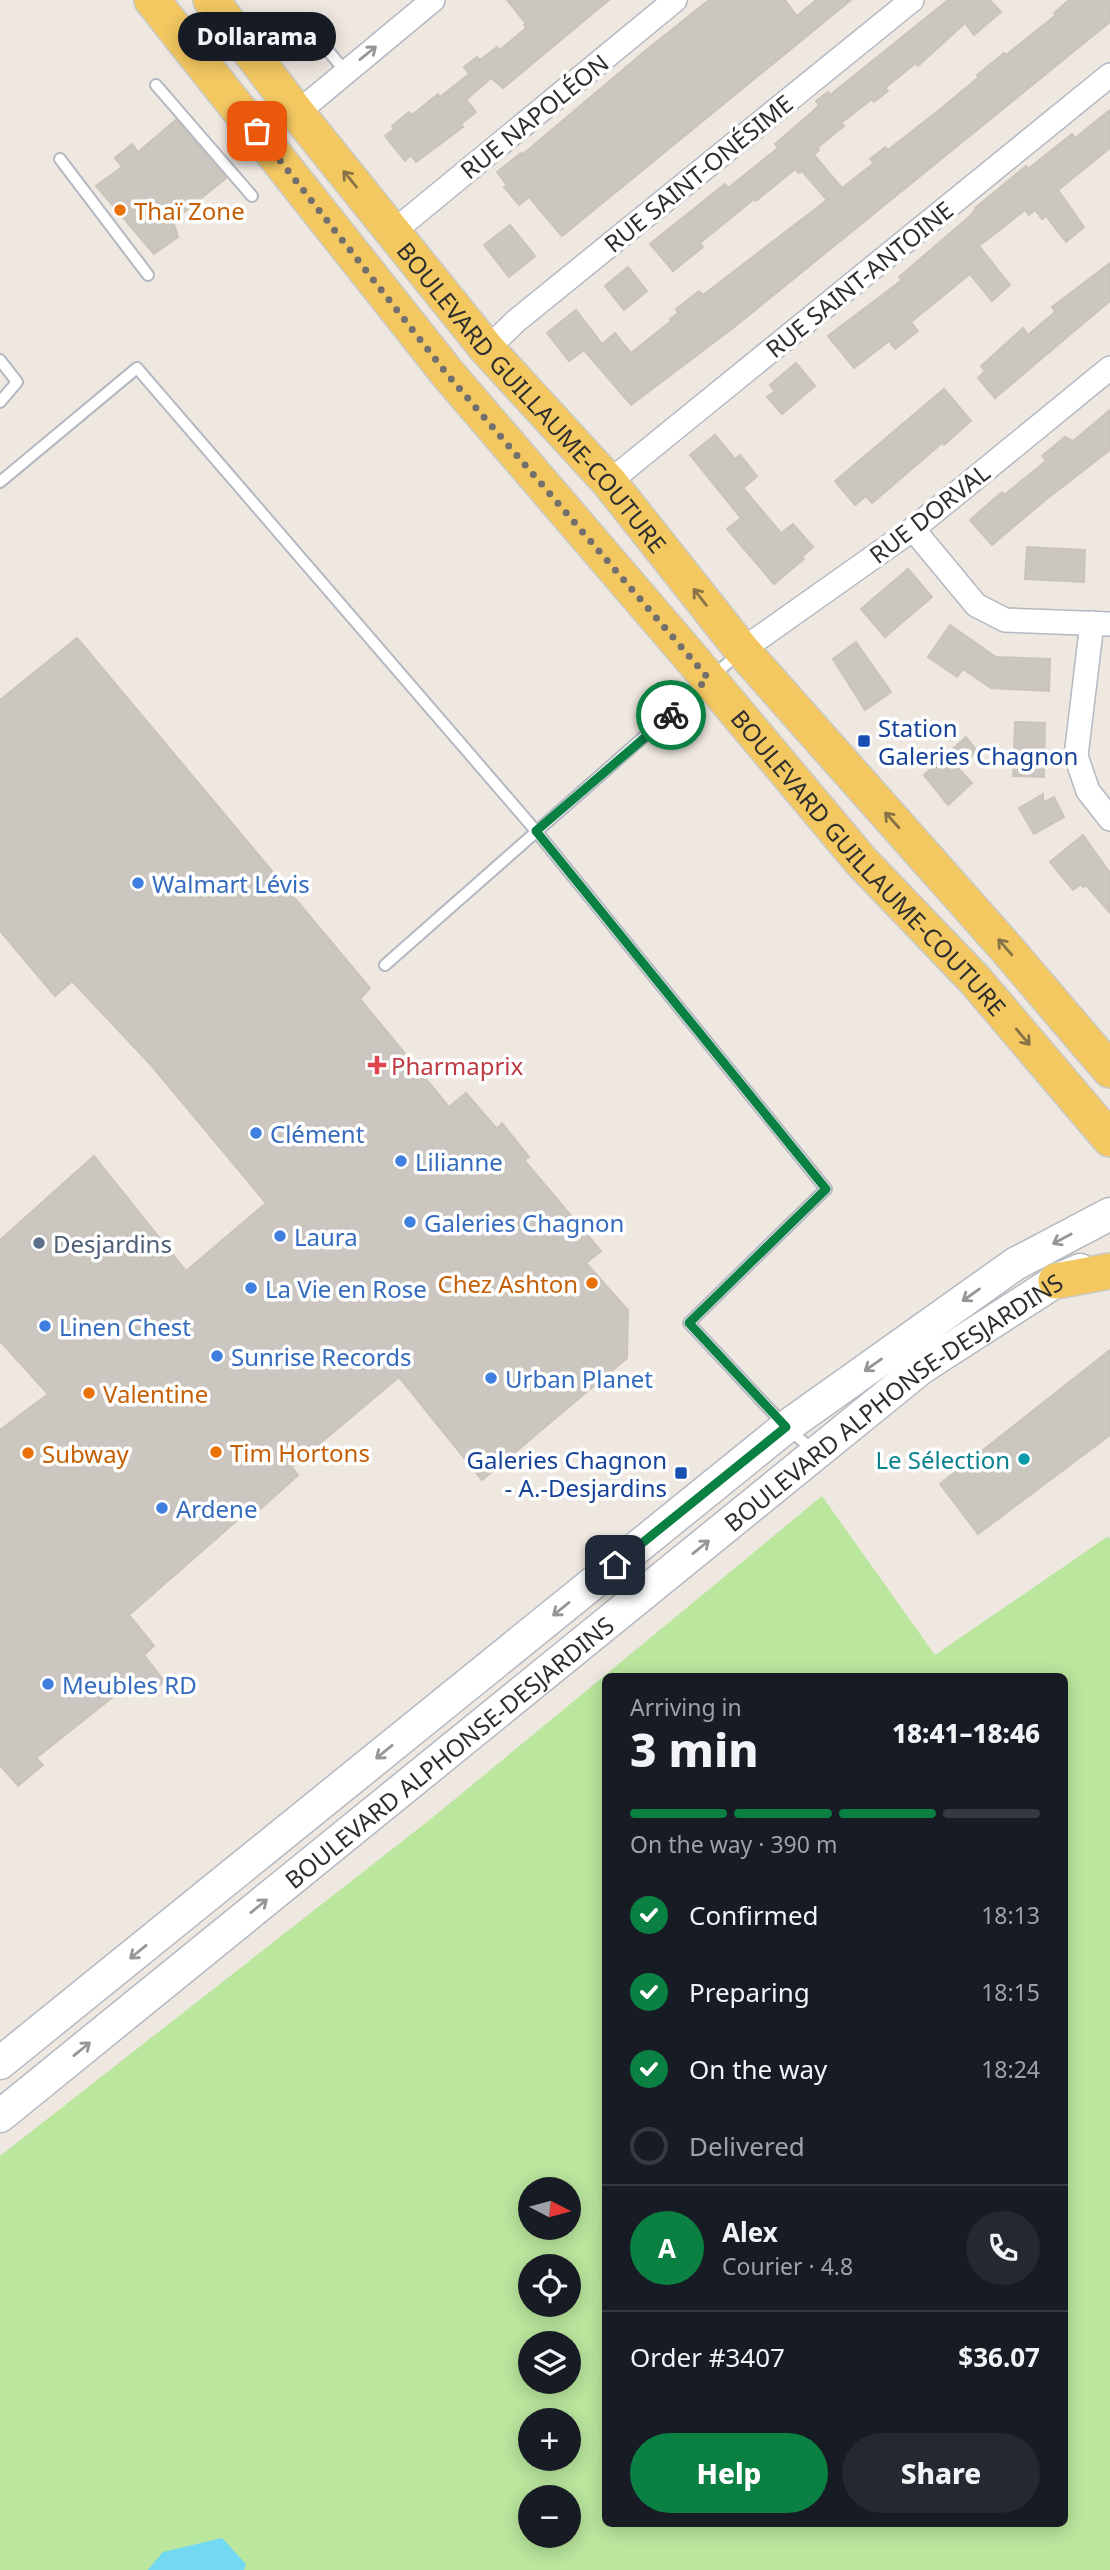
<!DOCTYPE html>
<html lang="en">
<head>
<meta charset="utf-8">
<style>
	body { margin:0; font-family:"Noto Sans",sans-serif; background:#242831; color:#f1f3f6; height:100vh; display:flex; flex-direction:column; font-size:26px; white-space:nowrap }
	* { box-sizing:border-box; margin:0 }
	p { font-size:23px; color:#9ea1a6 }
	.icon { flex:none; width:38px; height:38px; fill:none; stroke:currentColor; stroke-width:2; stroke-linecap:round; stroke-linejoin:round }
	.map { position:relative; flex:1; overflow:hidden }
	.drawer { position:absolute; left:602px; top:1673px; width:466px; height:854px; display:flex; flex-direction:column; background:#171b24; border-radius:10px; box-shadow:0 4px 18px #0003 }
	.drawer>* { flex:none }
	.needle { width:46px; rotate:96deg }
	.controls { position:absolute; left:518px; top:2177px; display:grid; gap:14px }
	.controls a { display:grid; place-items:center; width:63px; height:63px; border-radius:50%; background:#171b24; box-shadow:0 4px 18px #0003; font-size:35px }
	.pin { position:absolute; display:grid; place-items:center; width:60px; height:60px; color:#fff; margin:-30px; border-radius:14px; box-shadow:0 4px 10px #0006 }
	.courier { position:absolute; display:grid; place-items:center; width:70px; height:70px; margin:-35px; border:5px solid #0b8043; border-radius:50%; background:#fff; color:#222; box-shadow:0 2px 9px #0007 }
	.bubble { position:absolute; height:49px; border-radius:24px; background:#171b24; box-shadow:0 4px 18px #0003; font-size:23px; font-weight:800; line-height:49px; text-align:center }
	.headline em { font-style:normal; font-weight:800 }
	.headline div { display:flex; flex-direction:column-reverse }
	.headline { display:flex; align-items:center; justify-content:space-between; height:119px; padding:0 28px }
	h1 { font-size:46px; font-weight:800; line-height:52px }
	.bar { display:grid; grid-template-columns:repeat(4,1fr); gap:10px 7px; align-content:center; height:84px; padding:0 28px }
	.bar i { height:9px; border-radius:5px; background:#363941 }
	.bar .active { background:#0b8043 }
	.bar p { grid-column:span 4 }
	.line { display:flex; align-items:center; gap:18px; padding:0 28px; border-top:2px solid #363941 }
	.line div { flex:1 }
	.round { display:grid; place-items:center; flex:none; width:74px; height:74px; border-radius:37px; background:#242831 }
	ol { padding:0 28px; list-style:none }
	li { display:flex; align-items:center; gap:21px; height:77px }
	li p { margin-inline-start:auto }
	li .icon { padding:7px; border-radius:50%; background:#0b8043; color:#fff; stroke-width:4 }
	li:last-child { color:#9ea1a6 }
	li i { width:38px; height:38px; border:4px solid #363941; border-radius:50% }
	.action { display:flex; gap:14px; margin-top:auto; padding:14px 28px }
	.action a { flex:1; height:80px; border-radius:42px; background:#0b8043; color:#fff; font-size:28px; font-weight:800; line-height:80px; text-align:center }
	.action a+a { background:#242831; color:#f1f3f6 }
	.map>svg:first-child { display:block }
	.green { fill:#bae69d; fill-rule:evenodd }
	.water { fill:#73d8f1 }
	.building { fill:#cbc6bf; stroke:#cbc4ba; stroke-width:2 }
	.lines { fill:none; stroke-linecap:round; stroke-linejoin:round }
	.lane-casing { stroke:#b4b8c1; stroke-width:14 }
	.street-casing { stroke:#b4b8c1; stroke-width:26 }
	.secondary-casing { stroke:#b4b8c1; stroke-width:35 }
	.primary-casing { stroke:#c9c9c9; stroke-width:38 }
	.lane { stroke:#fff; stroke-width:10 }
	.street { stroke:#fff; stroke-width:23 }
	.secondary { stroke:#fff; stroke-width:32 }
	.primary { stroke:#f3c861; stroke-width:35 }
	.oneway { stroke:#969696 }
	.oneway2 { stroke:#877345 }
	.done { stroke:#726f6d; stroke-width:7; stroke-dasharray:0 12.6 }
	.route { stroke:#0b8043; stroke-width:9 }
	.food-dot { fill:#e8710a; stroke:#fff; stroke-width:2.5 }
	.transit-dot { fill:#1a4fb4; stroke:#fff; stroke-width:2.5 }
	.shop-dot { fill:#3f7fe0; stroke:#fff; stroke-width:2.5 }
	.health-dot { fill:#e0444e; stroke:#fff; stroke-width:2.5 }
	.service-dot { fill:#5c6f8a; stroke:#fff; stroke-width:2.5 }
	.culture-dot { fill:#0f9aa8; stroke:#fff; stroke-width:2.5 }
	.labels { text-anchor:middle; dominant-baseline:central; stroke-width:7; stroke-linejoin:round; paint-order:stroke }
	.street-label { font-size:24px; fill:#2e2e2e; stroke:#fff }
	.food-label { font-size:24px; fill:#c56008; stroke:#fff; text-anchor:start }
	.transit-label { font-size:24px; fill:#164399; stroke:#fff; text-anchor:start }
	.shop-label { font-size:24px; fill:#366cbe; stroke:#fff; text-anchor:start }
	.health-label { font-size:24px; fill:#be3a42; stroke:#fff; text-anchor:start }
	.service-label { font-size:24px; fill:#4e5e75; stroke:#fff; text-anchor:start }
	.culture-label { font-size:24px; fill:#0d838f; stroke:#fff; text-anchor:end }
</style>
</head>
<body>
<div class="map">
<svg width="1110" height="2570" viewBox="0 0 1110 2570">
	<rect width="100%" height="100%" fill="#efe8e1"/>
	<path class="green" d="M822,1496L935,1655L1107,1537L1110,1538V2570H0V2156L437,1814ZM606,1676H1064V2524H606ZM530,2189H569V2228H530ZM530,2266H569V2305H530ZM530,2343H569V2382H530ZM530,2420H569V2459H530ZM530,2497H569V2536H530Z"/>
	<polygon class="water" points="222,2538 246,2564 244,2570 148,2570 163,2552"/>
	<g class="building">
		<polygon points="507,0 609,0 503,88 491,78 466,100 476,112 461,124 463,127 416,162 411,155 405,161 385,136 394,129 392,126 409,112 412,115 438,94 440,97 469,74 464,67 477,57 480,60 497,47 500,50 526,28 524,25 526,24"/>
		<polygon points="709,0 785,0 797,16 816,0 851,0 562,236 529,197 519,205 504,187 507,185 497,172 521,153 522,155 645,51"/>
		<polygon points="948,0 990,0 1001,12 974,35 965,23 918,66 916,63 885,88 888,91 874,102 872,99 841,123 844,126 817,148 819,150 814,155 842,188 874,163 870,159 885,147 888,150 944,106 979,77 977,75 1004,53 1006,55 1056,15 1054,13 1069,0 1110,0 1110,22 733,328 631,405 584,350 569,361 547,333 576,310 602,344 615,333 631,353 671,321 670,319 678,313 676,309 699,291 703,295 827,200 802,171 799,173 795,169 756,201 754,199 700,243 703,247 673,271 650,244 725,184 728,188 778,148 775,144 811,113 819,105 816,101 828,92 830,95"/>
		<polygon points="1110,110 1110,148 1058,190 1084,227 1066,242 1046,216 1042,219 1035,210 1029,215 1025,210 979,246 1010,285 992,301 970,274 911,322 918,331 895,349 889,341 854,368 828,336 902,280 899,277 970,216 976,209 975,208 1026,166 1028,169 1072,134 1075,138"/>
		<polygon points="176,120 226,178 173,221 178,237 154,254 96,186 122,167 115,158 132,144 138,152"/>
		<polygon points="510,225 535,256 509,277 484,245"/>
		<polygon points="1110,263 1110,301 995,398 978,378 985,371 981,366 1023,328 1028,335 1055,312 1052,307"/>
		<polygon points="628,267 647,291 624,310 605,286"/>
		<polygon points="796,363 815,386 782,414 767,397 775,391 770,385"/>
		<polygon points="944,389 971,421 944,445 942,443 872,503 866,496 855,505 835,481"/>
		<polygon points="1110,410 1110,450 1044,501 992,545 970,520 1002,492 1004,495 1046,461 1042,456 1065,437 1073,441"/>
		<polygon points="715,435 735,459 740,455 757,476 743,488 781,533 793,524 813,547 802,557 804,559 774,584 727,529 741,518 690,455"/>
		<polygon points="1027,547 1085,550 1084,582 1025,579"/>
		<polygon points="908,569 932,597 885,637 861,609"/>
		<polygon points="950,625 996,657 1050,659 1049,691 991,688 963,669 957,677 928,657"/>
		<polygon points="77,638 370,988 360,999 449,1107 466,1093 497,1129 502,1123 529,1157 524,1160 601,1251 586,1263 628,1310 627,1358 482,1480 399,1377 292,1467 298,1475 254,1515 249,1510 129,1615 154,1646 144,1655 164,1681 149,1695 137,1678 36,1758 43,1765 18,1786 0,1765 0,1430 48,1394 0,1341 0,1240 94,1156 186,1271 266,1203 151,1065 72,981 55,996 0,931 0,700"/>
		<polygon points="856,642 891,692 865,710 833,659"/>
		<polygon points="1015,722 1045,723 1044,777 1013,776"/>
		<polygon points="966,737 977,751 957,767 972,783 948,805 924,775"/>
		<polygon points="1043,794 1043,803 1054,797 1064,817 1034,834 1019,808"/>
		<polygon points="1083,835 1110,873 1110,913 1086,885 1083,887 1081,884 1073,890 1050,862"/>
		<polygon points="1110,1350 1110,1435 978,1534 940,1484"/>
	</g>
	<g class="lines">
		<g class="lane-casing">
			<g id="lane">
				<polyline points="314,34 345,71"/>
				<polyline points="156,85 252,196"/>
				<polyline points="60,159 148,275"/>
				<polyline points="0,360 17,382 0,402"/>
				<polyline points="0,482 137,368 536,831 826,1189 689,1323 786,1427 814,1451"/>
				<polyline points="385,965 738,654"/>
			</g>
		</g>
		<g class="street-casing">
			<g id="street">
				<polyline points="297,113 433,0"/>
				<polyline points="393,232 675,0"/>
				<polyline points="487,349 516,321 912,0"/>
				<polyline points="609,482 1110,75"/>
				<polyline points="913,529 976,605 1005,620 1110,624"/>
				<polyline points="1092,623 1076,756 1088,791 1110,819"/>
				<polyline points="742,650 913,529 1110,368"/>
			</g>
		</g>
		<g class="secondary-casing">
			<g id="secondary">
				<polyline points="0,2063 786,1427 1015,1264 1110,1214"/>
				<path id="s1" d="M0,2116L921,1368L1056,1281L1080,1270"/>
			</g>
		</g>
		<g class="primary-casing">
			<g id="primary">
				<path id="s2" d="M152,0L448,374L692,659L861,861L975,980L1110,1139"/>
				<path id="s3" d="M211,0L297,113L487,349L609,482L742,650L1006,948L1110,1070"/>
				<polyline points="1056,1281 1110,1271"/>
			</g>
		</g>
		<use href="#lane" class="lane"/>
		<use href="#street" class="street"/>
		<use href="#secondary" class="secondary"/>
		<use href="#primary" class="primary"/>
	</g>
	<defs><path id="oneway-shaft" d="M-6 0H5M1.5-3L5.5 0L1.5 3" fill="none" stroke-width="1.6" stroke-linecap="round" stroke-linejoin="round" transform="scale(1.75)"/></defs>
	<g class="oneway">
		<use href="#oneway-shaft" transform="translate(368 53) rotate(-39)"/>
		<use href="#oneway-shaft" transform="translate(1062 1239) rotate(152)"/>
		<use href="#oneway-shaft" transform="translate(971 1295) rotate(145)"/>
		<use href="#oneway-shaft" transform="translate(873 1365) rotate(145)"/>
		<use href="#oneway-shaft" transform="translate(701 1547) rotate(-39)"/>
		<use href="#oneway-shaft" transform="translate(561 1609) rotate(141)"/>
		<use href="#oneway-shaft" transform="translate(384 1752) rotate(141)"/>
		<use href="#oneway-shaft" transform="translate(259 1906) rotate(-39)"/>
		<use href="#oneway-shaft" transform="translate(138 1952) rotate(141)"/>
		<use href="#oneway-shaft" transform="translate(82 2049) rotate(-39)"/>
	</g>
	<g class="oneway2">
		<use href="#oneway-shaft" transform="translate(350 179) rotate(-129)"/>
		<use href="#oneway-shaft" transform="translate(700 597) rotate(-128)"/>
		<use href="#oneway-shaft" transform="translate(892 820) rotate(-132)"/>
		<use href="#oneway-shaft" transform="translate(1005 947) rotate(-131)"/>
		<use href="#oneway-shaft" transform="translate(1023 1037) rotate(50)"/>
	</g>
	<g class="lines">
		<polyline class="done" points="257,131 447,374 708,678 671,715"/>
		<polyline class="route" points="615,1565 786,1427 689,1323 826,1189 536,831 671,715"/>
	</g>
	<g class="food-dot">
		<circle cx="120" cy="210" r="7"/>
		<circle cx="592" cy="1283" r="7"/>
		<circle cx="89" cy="1393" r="7"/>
		<circle cx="216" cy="1452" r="7"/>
		<circle cx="28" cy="1453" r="7"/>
	</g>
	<g class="transit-dot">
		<rect x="857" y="734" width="14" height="14" rx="3.5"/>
		<rect x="674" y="1466" width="14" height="14" rx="3.5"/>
	</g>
	<g class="shop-dot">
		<circle cx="138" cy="883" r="7"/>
		<circle cx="256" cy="1133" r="7"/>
		<circle cx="401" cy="1161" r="7"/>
		<circle cx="410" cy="1222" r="7"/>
		<circle cx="280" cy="1236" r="7"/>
		<circle cx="251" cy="1288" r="7"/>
		<circle cx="45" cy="1326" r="7"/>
		<circle cx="217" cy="1356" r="7"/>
		<circle cx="491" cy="1378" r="7"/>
		<circle cx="162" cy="1508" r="7"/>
		<circle cx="48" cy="1684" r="7"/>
	</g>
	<path class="health-dot" d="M373.5 1054.5h7v7h7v7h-7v7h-7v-7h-7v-7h7z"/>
	<circle class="service-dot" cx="39" cy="1243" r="7"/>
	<circle class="culture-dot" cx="1024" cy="1459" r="7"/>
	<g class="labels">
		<g class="street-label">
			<text transform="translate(534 116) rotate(-39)">RUE NAPOLÉON</text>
			<text transform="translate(698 173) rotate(-39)">RUE SAINT-ONÉSIME</text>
			<text transform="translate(859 279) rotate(-39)">RUE SAINT-ANTOINE</text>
			<text stroke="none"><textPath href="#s3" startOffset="511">BOULEVARD GUILLAUME-COUTURE</textPath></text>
			<text transform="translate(929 513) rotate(-38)">RUE DORVAL</text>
			<text stroke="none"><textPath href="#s2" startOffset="1122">BOULEVARD GUILLAUME-COUTURE</textPath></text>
			<text stroke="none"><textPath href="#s1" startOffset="1144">BOULEVARD ALPHONSE-DESJARDINS</textPath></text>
			<text stroke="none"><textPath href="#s1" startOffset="578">BOULEVARD ALPHONSE-DESJARDINS</textPath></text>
		</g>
		<g class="food-label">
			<text x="134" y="210">Thaï Zone</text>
			<text x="578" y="1283" text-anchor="end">Chez Ashton</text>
			<text x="103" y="1393">Valentine</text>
			<text x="230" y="1452">Tim Hortons</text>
			<text x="42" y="1453">Subway</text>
		</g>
		<g class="transit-label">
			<text x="878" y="727">Station<tspan x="878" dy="28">Galeries Chagnon</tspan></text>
			<text x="667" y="1459" text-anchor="end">Galeries Chagnon<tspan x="667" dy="28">- A.-Desjardins</tspan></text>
		</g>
		<g class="shop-label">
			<text x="152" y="883">Walmart Lévis</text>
			<text x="270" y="1133">Clément</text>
			<text x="415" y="1161">Lilianne</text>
			<text x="424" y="1222">Galeries Chagnon</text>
			<text x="294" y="1236">Laura</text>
			<text x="265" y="1288">La Vie en Rose</text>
			<text x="59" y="1326">Linen Chest</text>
			<text x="231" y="1356">Sunrise Records</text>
			<text x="505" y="1378">Urban Planet</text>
			<text x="176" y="1508">Ardene</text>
			<text x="62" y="1684">Meubles RD</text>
		</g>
		<g class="health-label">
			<text x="391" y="1065">Pharmaprix</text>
		</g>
		<g class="service-label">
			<text x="53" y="1243">Desjardins</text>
		</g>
		<g class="culture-label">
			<text x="1010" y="1459">Le Sélection</text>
		</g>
	</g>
</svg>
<div class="controls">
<a><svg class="needle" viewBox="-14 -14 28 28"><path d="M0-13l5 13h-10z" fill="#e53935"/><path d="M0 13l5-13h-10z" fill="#9ea1a6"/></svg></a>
<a><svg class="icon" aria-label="locate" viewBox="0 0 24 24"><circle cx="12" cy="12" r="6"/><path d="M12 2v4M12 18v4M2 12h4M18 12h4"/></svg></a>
<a><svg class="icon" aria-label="layers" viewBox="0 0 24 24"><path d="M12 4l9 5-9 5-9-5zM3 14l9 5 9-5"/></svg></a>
<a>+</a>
<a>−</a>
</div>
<div class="pin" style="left:257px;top:131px;background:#ea580c"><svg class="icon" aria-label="bag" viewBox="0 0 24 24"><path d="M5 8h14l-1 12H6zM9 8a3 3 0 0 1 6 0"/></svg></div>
<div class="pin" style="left:615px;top:1565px;background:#1f2937"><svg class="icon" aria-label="home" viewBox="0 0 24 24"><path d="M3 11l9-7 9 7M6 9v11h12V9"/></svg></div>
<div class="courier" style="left:671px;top:715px"><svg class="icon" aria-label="bike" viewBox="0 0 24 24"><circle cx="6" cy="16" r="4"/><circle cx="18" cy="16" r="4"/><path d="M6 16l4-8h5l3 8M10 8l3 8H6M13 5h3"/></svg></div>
<div class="bubble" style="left:178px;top:12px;width:158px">Dollarama</div>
<section class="drawer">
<div class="headline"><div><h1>3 min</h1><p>Arriving in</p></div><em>18:41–18:46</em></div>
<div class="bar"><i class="active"></i><i class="active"></i><i class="active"></i><i></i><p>On the way · 390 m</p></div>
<ol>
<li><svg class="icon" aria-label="check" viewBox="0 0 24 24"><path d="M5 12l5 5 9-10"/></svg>Confirmed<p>18:13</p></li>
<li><svg class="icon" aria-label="check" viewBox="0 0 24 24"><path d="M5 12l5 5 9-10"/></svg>Preparing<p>18:15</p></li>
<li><svg class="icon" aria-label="check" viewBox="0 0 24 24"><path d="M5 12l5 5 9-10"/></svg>On the way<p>18:24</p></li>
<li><i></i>Delivered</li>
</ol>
<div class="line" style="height:126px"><b class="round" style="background:#0b8043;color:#fff">A</b><div><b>Alex</b><p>Courier · 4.8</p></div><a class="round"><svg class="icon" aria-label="phone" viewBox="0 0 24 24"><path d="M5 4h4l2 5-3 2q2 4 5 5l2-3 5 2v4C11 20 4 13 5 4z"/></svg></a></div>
<div class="line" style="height:91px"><div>Order #3407</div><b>$36.07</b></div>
<div class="action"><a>Help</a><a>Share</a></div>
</section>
</div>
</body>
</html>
